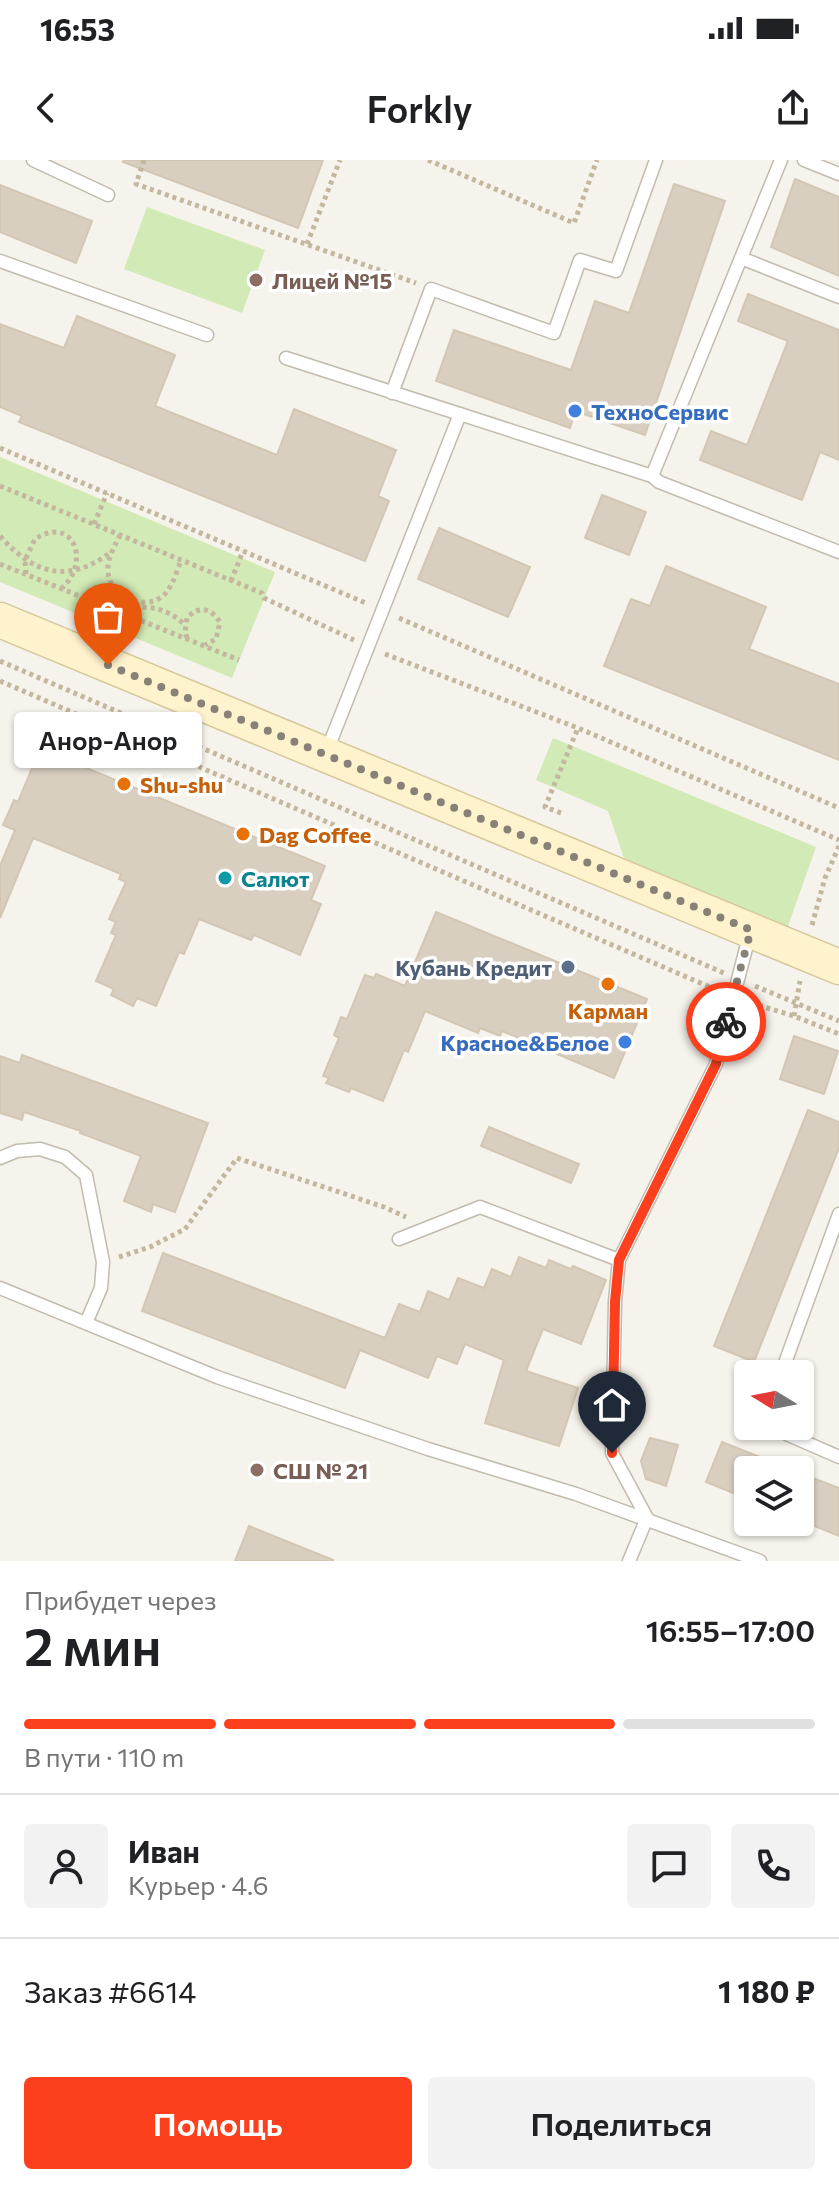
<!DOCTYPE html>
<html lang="ru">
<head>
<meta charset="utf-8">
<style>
	body { margin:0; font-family:Commissioner,sans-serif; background:#f2f2f2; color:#202124; height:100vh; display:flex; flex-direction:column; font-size:30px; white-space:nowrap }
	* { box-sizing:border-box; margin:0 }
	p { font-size:26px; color:#757577 }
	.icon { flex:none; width:44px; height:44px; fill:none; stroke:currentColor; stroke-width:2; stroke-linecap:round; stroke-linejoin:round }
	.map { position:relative; height:1401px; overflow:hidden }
	.drawer { display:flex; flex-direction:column; background:#fff; flex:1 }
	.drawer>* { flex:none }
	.needle { width:52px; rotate:280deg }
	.fabs { position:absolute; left:734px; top:1200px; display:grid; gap:16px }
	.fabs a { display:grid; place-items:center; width:80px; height:80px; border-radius:8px; background:#fff; box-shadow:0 2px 6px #0004; font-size:40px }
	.pin { position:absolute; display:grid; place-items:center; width:68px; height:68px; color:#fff; margin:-82px -34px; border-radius:50% 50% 50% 0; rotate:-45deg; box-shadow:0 0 8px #0007 }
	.pin .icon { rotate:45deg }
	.courier { position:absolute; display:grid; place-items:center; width:80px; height:80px; margin:-40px; border:6px solid #fc3f1d; border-radius:50%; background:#fff; color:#222; box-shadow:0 2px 10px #0007 }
	.bubble { position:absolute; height:56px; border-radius:8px; background:#fff; box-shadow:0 2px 6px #0004; font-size:26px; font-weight:600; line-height:56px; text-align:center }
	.overview em { font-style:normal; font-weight:600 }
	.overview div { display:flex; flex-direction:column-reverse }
	.overview { display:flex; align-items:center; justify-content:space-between; height:136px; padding:0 24px }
	h1 { font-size:52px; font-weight:600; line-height:60px }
	.bar { display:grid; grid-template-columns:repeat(4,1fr); gap:12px 8px; align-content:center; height:96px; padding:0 24px }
	.bar i { height:10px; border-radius:6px; background:#e0e0e0 }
	.bar .active { background:#fc3f1d }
	.bar p { grid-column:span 4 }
	.line { display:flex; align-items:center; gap:20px; padding:0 24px; border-top:2px solid #e0e0e0 }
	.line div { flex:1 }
	.round { display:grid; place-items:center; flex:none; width:84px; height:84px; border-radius:8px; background:#f2f2f2 }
	.cta { display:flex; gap:16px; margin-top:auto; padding:16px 24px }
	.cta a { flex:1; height:92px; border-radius:8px; background:#fc3f1d; color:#fff; font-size:32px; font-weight:600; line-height:92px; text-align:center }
	.cta a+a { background:#f2f2f2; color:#202124 }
	.status { display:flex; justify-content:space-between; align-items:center; height:56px; padding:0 40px; background:#fff; direction:ltr }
	.status svg { height:22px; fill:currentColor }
	header { display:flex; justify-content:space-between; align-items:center; height:104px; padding:0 24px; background:#fff; font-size:36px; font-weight:600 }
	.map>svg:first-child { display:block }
	.green { fill:#d2eab5 }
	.building { fill:#d8cfc1; stroke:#d3c7b4; stroke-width:2 }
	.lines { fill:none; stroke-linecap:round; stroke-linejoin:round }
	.lane-casing { stroke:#c2bbae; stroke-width:15 }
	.secondary-casing { stroke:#d6c79b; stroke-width:37 }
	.path { stroke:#c4b79f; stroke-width:5; stroke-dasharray:4 4; stroke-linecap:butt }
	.lane { stroke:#fff; stroke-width:12 }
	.secondary { stroke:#fff3cd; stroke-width:34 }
	.done { stroke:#878178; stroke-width:8; stroke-dasharray:0 14.4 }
	.route { stroke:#fc3f1d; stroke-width:10 }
	.education-dot { fill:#8d6e63; stroke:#fff; stroke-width:3 }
	.shop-dot { fill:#3f7fe0; stroke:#fff; stroke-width:3 }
	.food-dot { fill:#e8710a; stroke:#fff; stroke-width:3 }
	.culture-dot { fill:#0f9aa8; stroke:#fff; stroke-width:3 }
	.service-dot { fill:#5c6f8a; stroke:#fff; stroke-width:3 }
	.labels { text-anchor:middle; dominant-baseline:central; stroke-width:7; stroke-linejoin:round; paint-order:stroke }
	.education-label { font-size:22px; font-weight:bold; fill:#785e54; stroke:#fff; text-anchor:start }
	.shop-label { font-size:22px; font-weight:bold; fill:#366cbe; stroke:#fff; text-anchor:start }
	.food-label { font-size:22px; font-weight:bold; fill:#c56008; stroke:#fff; text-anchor:start }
	.culture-label { font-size:22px; font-weight:bold; fill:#0d838f; stroke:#fff; text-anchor:start }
	.service-label { font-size:22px; font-weight:bold; fill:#4e5e75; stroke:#fff; text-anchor:end }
</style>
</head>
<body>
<div class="status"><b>16:53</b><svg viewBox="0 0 49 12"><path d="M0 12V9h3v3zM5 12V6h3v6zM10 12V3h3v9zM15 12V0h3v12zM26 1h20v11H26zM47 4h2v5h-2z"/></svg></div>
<header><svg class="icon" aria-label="back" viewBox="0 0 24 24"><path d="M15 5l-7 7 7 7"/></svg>Forkly<svg class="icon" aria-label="share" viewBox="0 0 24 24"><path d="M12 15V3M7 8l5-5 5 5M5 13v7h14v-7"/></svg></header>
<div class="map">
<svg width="839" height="1401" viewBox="0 0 839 1401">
	<rect width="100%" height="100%" fill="#f6f3ec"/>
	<g class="green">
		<polygon points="147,47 265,90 242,153 124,109"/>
		<polygon points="0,297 275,412 232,518 0,422"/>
		<polygon points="553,578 816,687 787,769 624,698 608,651 536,620"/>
	</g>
	<g class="building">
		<polygon points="124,0 323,0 298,68 123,2"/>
		<polygon points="795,19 839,37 839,116 771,87"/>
		<polygon points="674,24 725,41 645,275 575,251 570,268 436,221 454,170 571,210 595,141 629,153"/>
		<polygon points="0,25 92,61 76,103 0,72"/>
		<polygon points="748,134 839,170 839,300 820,292 802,340 700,300 711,271 747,285 788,181 738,161"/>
		<polygon points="77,156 175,195 155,246 277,295 294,249 396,290 378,336 389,341 365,401 19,262 22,256 0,247 0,164 64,188"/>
		<polygon points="602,335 646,352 629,395 585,378"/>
		<polygon points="439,368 530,407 508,457 418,419"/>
		<polygon points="666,406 766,447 749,489 839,524 839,600 604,506 631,439 650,446"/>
		<polygon points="40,589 325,706 311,740 321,744 300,795 254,775 251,780 199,759 184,794 179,792 156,846 137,838 133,846 111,835 114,829 96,821 116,775 111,773 116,762 109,759 126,722 119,719 121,714 33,678 0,758 0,706 15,670 3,665 14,640 18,642"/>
		<polygon points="436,752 647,839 614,918 502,871 500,876 480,868 478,873 425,851 408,892 404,890 383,941 351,928 349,932 326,923 329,918 323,916 339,878 334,875 341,857 347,859 365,815 374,818 376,814 405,826"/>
		<polygon points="794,876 838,891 824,934 780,919"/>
		<polygon points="22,895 208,963 175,1052 153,1044 151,1052 124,1041 141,996 80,973 81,971 24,952 22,960 0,953 0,896 20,903"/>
		<polygon points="808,950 839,962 839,988 754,1202 714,1186"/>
		<polygon points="489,967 579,1004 571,1023 481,986"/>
		<polygon points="163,1093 385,1178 399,1144 420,1152 428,1131 449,1140 458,1118 484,1128 492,1109 511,1117 519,1097 546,1108 549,1100 571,1109 573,1106 606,1120 581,1184 543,1169 526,1211 578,1228 559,1286 485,1263 504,1200 465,1184 457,1204 437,1196 428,1218 360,1190 345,1228 142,1151"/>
		<polygon points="650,1278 678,1285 666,1326 646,1319 641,1301"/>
		<polygon points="722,1282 790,1309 790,1310 748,1310 748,1339 706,1322"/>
		<polygon points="800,1313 839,1328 839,1376 800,1360"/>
		<polygon points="249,1366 333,1400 333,1401 235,1401"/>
	</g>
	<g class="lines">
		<g class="lane-casing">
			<g id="lane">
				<polyline points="33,0 108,35"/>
				<polyline points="804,0 839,14"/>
				<polyline points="741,98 839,137"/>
				<polyline points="0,101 207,175"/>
				<polyline points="286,198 652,316 781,0"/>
				<polyline points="392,233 431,129 554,173 580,100 616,111 656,0"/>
				<polyline points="652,316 659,322 839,392"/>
				<polyline points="326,593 460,254"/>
				<polyline points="0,998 17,991 40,989 65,997 86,1015 103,1102 101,1128 86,1163"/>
				<polyline points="399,1079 480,1047 619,1100"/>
				<polyline points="0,1128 217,1217 428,1289 576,1334 760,1401"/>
				<polyline points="781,1214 839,1054"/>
				<polyline points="768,1266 839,1297"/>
				<polyline points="629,1401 647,1358 612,1293 615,1142 619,1100 716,904 750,773"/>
			</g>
		</g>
		<g class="secondary-casing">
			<polyline id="secondary" points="0,460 839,807"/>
		</g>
		<g class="path">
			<polyline points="144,0 136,24 416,123"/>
			<polyline points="428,0 574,63 597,0"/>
			<polyline points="307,84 340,0"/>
			<polyline points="0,288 368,444"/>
			<polyline points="0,326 262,433 264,438 354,480"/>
			<polyline points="94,364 107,333"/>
			<path d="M120,375C115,386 107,398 108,411C109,437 146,453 165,434C173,425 177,411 181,400"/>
			<path d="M0,376C34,415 69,424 111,392"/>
			<polyline points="0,404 239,500"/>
			<path d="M26,414L25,400L35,379C73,354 92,402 61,429"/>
			<polyline points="231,421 243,391"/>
			<path d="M119,451C144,444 165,446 185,465"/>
			<polyline points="399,458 839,648"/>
			<path d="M187,478L185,472L187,458C199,445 211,448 220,462L216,479L205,485"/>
			<polyline points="385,494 578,568 839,680"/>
			<polyline points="0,501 724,813"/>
			<polyline points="0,521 719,831"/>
			<polyline points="561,653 545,647 578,568"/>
			<polyline points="812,765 825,718 839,686"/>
			<polyline points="755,826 839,861"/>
			<polyline points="751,843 794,856 839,874"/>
			<polyline points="794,856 800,821"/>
			<polyline points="119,1097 150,1087 185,1069 237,998 384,1047 406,1057"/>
		</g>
		<use href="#lane" class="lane"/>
		<use href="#secondary" class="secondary"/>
	</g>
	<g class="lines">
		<polyline class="done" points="108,505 751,770 726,862"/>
		<polyline class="route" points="612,1293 615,1142 619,1100 716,904 726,862"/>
	</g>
	<g class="education-dot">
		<circle cx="256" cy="120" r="8"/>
		<circle cx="257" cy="1310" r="8"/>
	</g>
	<g class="shop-dot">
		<circle cx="575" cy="251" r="8"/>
		<circle cx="625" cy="882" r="8"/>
	</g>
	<g class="food-dot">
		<circle cx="124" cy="624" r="8"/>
		<circle cx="243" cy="674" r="8"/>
		<circle cx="608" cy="824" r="8"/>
	</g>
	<circle class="culture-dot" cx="225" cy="718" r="8"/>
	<circle class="service-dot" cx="568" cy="807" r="8"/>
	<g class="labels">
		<g class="education-label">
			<text x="272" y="120">Лицей №15</text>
			<text x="273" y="1310">СШ № 21</text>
		</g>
		<g class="shop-label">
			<text x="591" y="251">ТехноСервис</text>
			<text x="609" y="882" text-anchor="end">Красное&amp;Белое</text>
		</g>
		<g class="food-label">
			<text x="140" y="624">Shu-shu</text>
			<text x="259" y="674">Dag Coffee</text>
			<text x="608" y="850" text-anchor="middle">Карман</text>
		</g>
		<g class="culture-label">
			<text x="241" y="718">Салют</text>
		</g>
		<g class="service-label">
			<text x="552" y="807">Кубань Кредит</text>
		</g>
	</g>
</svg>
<div class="fabs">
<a><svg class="needle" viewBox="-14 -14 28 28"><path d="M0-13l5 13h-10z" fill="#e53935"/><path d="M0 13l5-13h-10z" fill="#757577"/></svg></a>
<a><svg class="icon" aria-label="layers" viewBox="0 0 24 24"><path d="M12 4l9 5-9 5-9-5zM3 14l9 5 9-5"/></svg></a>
</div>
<div class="pin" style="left:108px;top:505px;background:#ea580c"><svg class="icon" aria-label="bag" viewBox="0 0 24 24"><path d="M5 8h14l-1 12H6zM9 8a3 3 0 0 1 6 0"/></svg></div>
<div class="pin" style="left:612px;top:1293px;background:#1f2937"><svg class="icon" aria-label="home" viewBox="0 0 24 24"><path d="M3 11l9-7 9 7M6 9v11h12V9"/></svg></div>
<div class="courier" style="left:726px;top:862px"><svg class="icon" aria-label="bike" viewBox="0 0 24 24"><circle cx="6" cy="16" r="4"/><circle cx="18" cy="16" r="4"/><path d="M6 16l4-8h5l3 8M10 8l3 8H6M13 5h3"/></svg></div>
<div class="bubble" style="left:14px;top:552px;width:188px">Анор-Анор</div>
</div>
<section class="drawer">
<div class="overview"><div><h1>2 мин</h1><p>Прибудет через</p></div><em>16:55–17:00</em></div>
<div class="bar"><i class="active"></i><i class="active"></i><i class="active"></i><i></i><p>В пути · 110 m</p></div>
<div class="line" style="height:144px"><a class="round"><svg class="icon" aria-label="person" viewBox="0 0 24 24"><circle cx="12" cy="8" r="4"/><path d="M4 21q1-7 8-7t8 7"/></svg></a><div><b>Иван</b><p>Курьер · 4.6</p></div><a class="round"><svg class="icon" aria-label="chat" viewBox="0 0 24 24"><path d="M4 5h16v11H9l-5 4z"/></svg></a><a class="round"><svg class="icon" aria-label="phone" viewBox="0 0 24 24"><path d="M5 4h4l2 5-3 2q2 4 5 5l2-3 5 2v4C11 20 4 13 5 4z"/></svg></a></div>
<div class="line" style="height:104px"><div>Заказ #6614</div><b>1 180 ₽</b></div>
<div class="cta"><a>Помощь</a><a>Поделиться</a></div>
</section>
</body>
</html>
